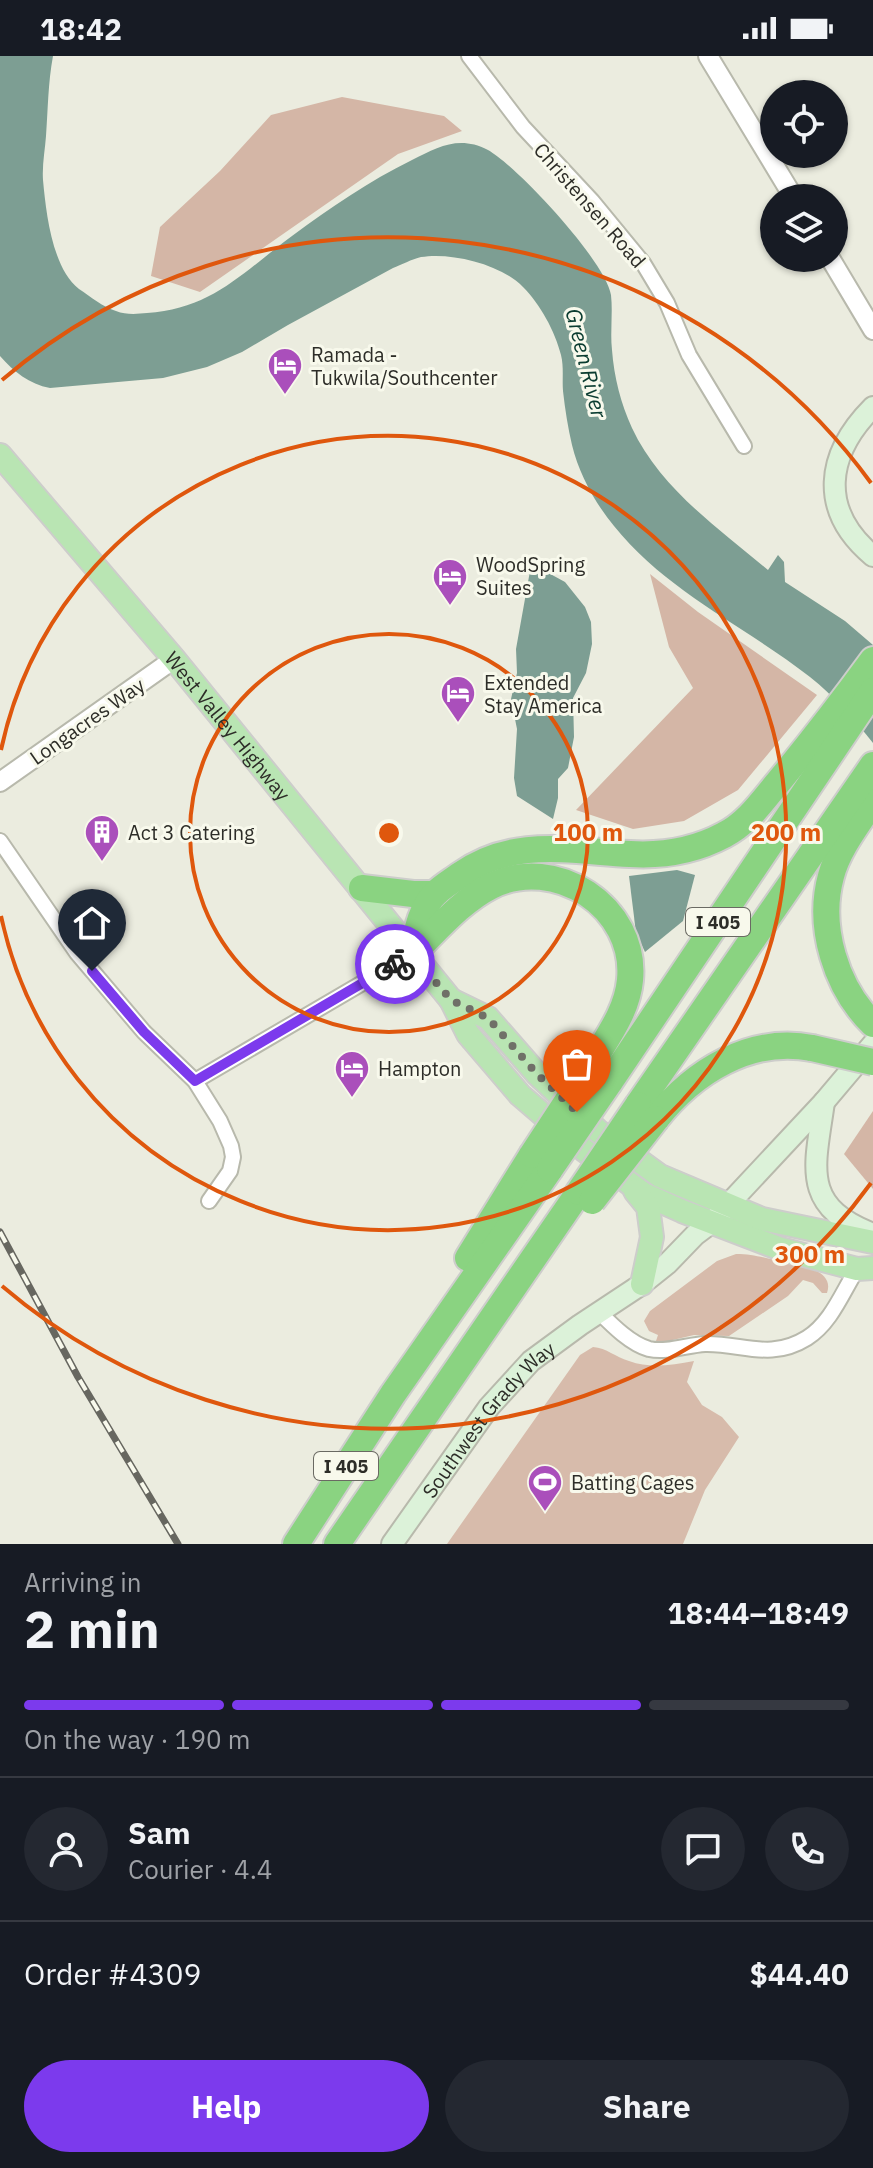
<!DOCTYPE html>
<html lang="en">
<head>
<meta charset="utf-8">
<style>
	body { margin:0; font-family:"IBM Plex Sans",sans-serif; background:#242831; color:#f1f3f6; height:100vh; display:flex; flex-direction:column; font-size:30px; white-space:nowrap }
	* { box-sizing:border-box; margin:0 }
	p { font-size:26px; color:#9ea1a6 }
	.icon { flex:none; width:44px; height:44px; fill:none; stroke:currentColor; stroke-width:2; stroke-linecap:round; stroke-linejoin:round }
	.map { position:relative; height:1488px; overflow:hidden }
	.side { display:flex; flex-direction:column; background:#171b24; flex:1 }
	.side>* { flex:none }
	.controls { position:absolute; left:760px; top:24px; display:grid; gap:16px }
	.controls a { display:grid; place-items:center; width:88px; height:88px; border-radius:50%; background:#171b24; box-shadow:0 2px 6px #0004; font-size:40px }
	.pin { position:absolute; display:grid; place-items:center; width:68px; height:68px; color:#fff; margin:-82px -34px; border-radius:50% 50% 50% 0; rotate:-45deg; box-shadow:0 0 8px #0007 }
	.pin .icon { rotate:45deg }
	.courier { position:absolute; display:grid; place-items:center; width:80px; height:80px; margin:-40px; border:6px solid #7c3aed; border-radius:50%; background:#fff; color:#222; box-shadow:0 2px 10px #0007 }
	.summary em { font-style:normal; font-weight:700 }
	.summary div { display:flex; flex-direction:column-reverse }
	.summary { display:flex; align-items:center; justify-content:space-between; height:136px; padding:0 24px }
	h1 { font-size:52px; font-weight:700; line-height:60px }
	.bar { display:grid; grid-template-columns:repeat(4,1fr); gap:12px 8px; align-content:center; height:96px; padding:0 24px }
	.bar i { height:10px; border-radius:6px; background:#363941 }
	.bar .current { background:#7c3aed }
	.bar p { grid-column:span 4 }
	.line { display:flex; align-items:center; gap:20px; padding:0 24px; border-top:2px solid #363941 }
	.line div { flex:1 }
	.round { display:grid; place-items:center; flex:none; width:84px; height:84px; border-radius:42px; background:#242831 }
	.action { display:flex; gap:16px; margin-top:auto; padding:16px 24px }
	.action a { flex:1; height:92px; border-radius:48px; background:#7c3aed; color:#fff; font-size:32px; font-weight:700; line-height:92px; text-align:center }
	.action a+a { background:#242831; color:#f1f3f6 }
	.status { display:flex; justify-content:space-between; align-items:center; height:56px; padding:0 40px; background:#171b24; direction:ltr }
	.status svg { height:22px; fill:currentColor }
	.map>svg:first-child { display:block }
	.green { fill:#d7bbab }
	.forest { fill:#d4b6a6 }
	.water { fill:#7d9e93 }
	.lines { fill:none; stroke-linecap:round; stroke-linejoin:round }
	.minor-casing { stroke:#b8b9ac; stroke-width:18 }
	.tertiary-casing { stroke:#b8b9ac; stroke-width:22 }
	.secondary-casing { stroke:#b8b9ac; stroke-width:24 }
	.primary-casing { stroke:#cdcdcb; stroke-width:26 }
	.motorway-casing { stroke:#cdcdcb; stroke-width:30 }
	.minor { stroke:#fff; stroke-width:14 }
	.tertiary { stroke:#fff; stroke-width:18 }
	.secondary { stroke:#dcf2d9; stroke-width:20 }
	.primary { stroke:#b9e5b3; stroke-width:22 }
	.motorway { stroke:#8ad381; stroke-width:26 }
	.rail-casing { stroke:#676760; stroke-width:7 }
	.rail { stroke:#f8f9ec; stroke-width:4; stroke-dasharray:12; stroke-linecap:butt }
	.motorway-bridge-casing { stroke:#cdcdcb; stroke-width:30; stroke-linecap:butt }
	.motorway-bridge { stroke:#8ad381; stroke-width:26 }
	.done { stroke:#707068; stroke-width:8; stroke-dasharray:0 14.4 }
	.route { stroke:#7c3aed; stroke-width:10 }
	.ring { fill:none; stroke:#df570d; stroke-width:4 }
	.labels { text-anchor:middle; dominant-baseline:central; stroke-width:6; stroke-linejoin:round; paint-order:stroke }
	.shield { fill:#f8f9ec; stroke:#6a6a63; stroke-width:2 }
	.shield-label { font-size:18px; font-weight:bold; fill:#2d2d28 }
	.street-label { font-size:20px; fill:#2d2d28; stroke:#f8f9ec }
	.poi-label { font-size:20px; fill:#2d2d28; stroke:#f8f9ec; text-anchor:start }
	.water-label { font-size:22px; font-style:italic; fill:#0a3c30; stroke:#f8f9ec }
	.centre { fill:#df570d; stroke:#f8f9ec; stroke-width:4 }
	.ring-label { font-size:24px; text-anchor:middle; font-weight:bold; fill:#df570d; stroke:#f8f9ec; stroke-width:6; stroke-linejoin:round; paint-order:stroke }
</style>
</head>
<body>
<div class="status"><b>18:42</b><svg viewBox="0 0 49 12"><path d="M0 12V9h3v3zM5 12V6h3v6zM10 12V3h3v9zM15 12V0h3v12zM26 1h20v11H26zM47 4h2v5h-2z"/></svg></div>
<div class="map">
<svg width="873" height="1488" viewBox="0 0 873 1488">
	<rect width="100%" height="100%" fill="#ebecdf"/>
	<g class="green">
		<path d="M736,1198C751,1198 761,1201 775,1204C791,1208 836,1211 827,1237H822L813,1227L803,1224L788,1240L729,1280L694,1279L664,1286L656,1285L658,1279L649,1275L644,1265L650,1255L717,1205Z"/>
		<path d="M593,1291C607,1292 615,1301 629,1305C651,1313 671,1309 694,1305L687,1326L702,1349L722,1361L739,1381L705,1434L683,1488H447L580,1299Z"/>
	</g>
	<g class="forest">
		<polygon points="342,41 444,60 462,75 398,98 200,236 151,220 160,171 220,115 271,59"/>
		<polygon points="650,518 698,556 817,639 738,734 684,765 633,773 576,754 693,632 669,591"/>
		<polygon points="873,1055 873,1133 844,1098"/>
	</g>
	<g class="water">
		<path d="M0,0H53C48,27 48,53 46,80C45,94 42,109 43,124C46,156 52,212 79,233C91,241 103,251 116,255C126,259 137,258 147,257C212,253 243,216 292,180C330,152 369,125 412,104C438,91 459,79 488,94C518,111 606,206 611,239C613,257 610,276 612,294C614,321 621,348 632,372C660,432 719,473 768,514L778,499L784,506L785,526L845,565L873,589V687C854,663 834,640 810,621C745,570 667,536 614,470C595,447 579,418 572,389C568,372 565,353 563,335C562,324 564,311 561,299C555,275 540,248 523,231C501,208 451,196 421,201C412,203 401,209 393,212L288,269L242,296L207,311L163,322L50,332C29,328 14,316 0,300Z"/>
		<polygon points="543,514 565,526 585,551 591,566 592,588 586,617 573,642 574,681 568,712 558,723 558,742 553,763 517,740 514,722 517,673 511,643 517,617 516,593 530,515"/>
		<polygon points="677,814 695,819 683,865 645,896 636,877 629,820"/>
	</g>
	<g class="lines">
		<g class="minor-casing">
			<g id="minor">
				<polyline points="469,0 523,71 592,145 643,207 667,247 689,299 744,390"/>
				<polyline points="0,785 77,897 144,976 195,1025 220,1065 231,1090 233,1101 230,1115 209,1145"/>
				<polyline points="195,1025 412,898"/>
				<path d="M600,1257C613,1270 631,1288 649,1293C667,1297 687,1289 705,1288C742,1287 770,1305 807,1282C831,1267 842,1237 857,1213"/>
			</g>
		</g>
		<g class="tertiary-casing">
			<g id="tertiary">
				<polyline points="708,0 794,142"/>
				<polyline points="830,202 873,274"/>
				<polyline points="0,726 174,603"/>
			</g>
		</g>
		<g class="secondary-casing">
			<g id="secondary">
				<path d="M873,351C826,398 818,454 873,500"/>
				<path d="M824,1046C815,1111 800,1150 873,1178"/>
				<path id="s1" d="M392,1488L489,1351L531,1305L580,1269L642,1228L667,1208L695,1179L711,1167L824,1046L873,988"/>
			</g>
		</g>
		<g class="primary-casing">
			<g id="primary">
				<path id="s2" d="M0,399L174,603L451,944L468,978L520,1039L584,1094L644,1138L682,1155L781,1193L857,1213L873,1212"/>
				<polyline points="451,944 488,962 537,1018 598,1075 660,1120 762,1163 873,1186"/>
				<polyline points="635,1135 648,1151 652,1181 642,1228"/>
			</g>
		</g>
		<g class="motorway-casing">
			<g id="motorway">
				<path d="M873,745C858,768 838,793 831,820C817,871 836,932 873,968"/>
				<polyline points="362,832 413,838 433,838"/>
				<path d="M412,898C416,879 421,850 436,837C443,830 452,825 460,819C513,781 570,795 630,798C663,800 696,794 724,779C748,767 763,744 780,724C812,685 843,645 873,604"/>
				<path d="M412,898C436,875 461,845 491,830C555,798 637,851 630,924C627,957 605,984 589,1012"/>
				<polyline points="609,1027 873,635"/>
				<polyline points="638,1049 873,709"/>
				<path d="M656,1063C693,1016 750,980 812,992"/>
				<polyline points="468,1202 532,1099"/>
				<polyline points="296,1488 393,1338 550,1113"/>
				<polyline points="337,1488 579,1136"/>
			</g>
		</g>
		<use href="#minor" class="minor"/>
		<use href="#tertiary" class="tertiary"/>
		<use href="#secondary" class="secondary"/>
		<use href="#primary" class="primary"/>
		<use href="#motorway" class="motorway"/>
		<g class="rail-casing">
			<polyline id="rail" points="0,1176 78,1321 178,1488"/>
		</g>
		<use href="#rail" class="rail"/>
		<g class="motorway-bridge-casing">
			<g id="motorway-bridge">
				<polyline points="812,992 873,1006"/>
				<polyline points="532,1099 589,1012"/>
				<polyline points="550,1113 609,1027"/>
				<polyline points="579,1136 638,1049"/>
				<polyline points="592,1145 656,1063"/>
			</g>
		</g>
		<use href="#motorway-bridge" class="motorway-bridge"/>
	</g>
	<g class="lines">
		<polyline class="done" points="395,908 412,898 451,944 488,962 537,1018 577,1056"/>
		<polyline class="route" points="92,915 144,976 195,1025 395,908"/>
	</g>
	<g class="ring">
		<circle cx="389" cy="777" r="199"/>
		<path d="M1 694A397 397 0 1 1 1 860"/>
		<path d="M871 1127A596 596 0 0 1 2 1230M2 324A596 596 0 0 1 871 427"/>
	</g>
	<defs>
		<g id="hotel-pin" transform="scale(1.8)"><path d="M0 17L-7.5 6A9.5 9.5 0 1 1 7.5 6Z" fill="#aa4fbb" stroke="#f8f9ec"/><path d="M-6-4.5h1.5V1H6V5H4.5V3h-9V5H-6ZM-4 0a1.8 1.8 0 1 1 3.6 0ZM.5 0V-2.5h3Q6-2.5 6 0Z" fill="#fff"/></g>
		<g id="building-pin" transform="scale(1.8)"><path d="M0 17L-7.5 6A9.5 9.5 0 1 1 7.5 6Z" fill="#aa4fbb" stroke="#f8f9ec"/><path d="M-4-6H4V6H1V3H-1V6H-4ZM-2.5-4.3h1.7v1.8h-1.7ZM.8-4.3h1.7v1.8H.8ZM-2.5-1h1.7V.8h-1.7ZM.8-1h1.7V.8H.8Z" fill="#fff"/></g>
		<g id="stadium-pin" transform="scale(1.8)"><path d="M0 17L-7.5 6A9.5 9.5 0 1 1 7.5 6Z" fill="#aa4fbb" stroke="#f8f9ec"/><path d="M0-5a6.5 5 0 1 0 0 10a6.5 5 0 1 0 0-10ZM-3.5-1.8h7v3.6h-7Z" fill="#fff"/></g>
	</defs>
	<g fill-rule="evenodd">
		<use href="#hotel-pin" x="285" y="309"/>
		<use href="#hotel-pin" x="450" y="520"/>
		<use href="#hotel-pin" x="458" y="637"/>
		<use href="#building-pin" x="102" y="776"/>
		<use href="#hotel-pin" x="352" y="1012"/>
		<use href="#stadium-pin" x="545" y="1426"/>
	</g>
	<g class="labels">
		<g class="shield">
			<rect x="686" y="852" width="64" height="28" rx="6"/>
			<rect x="314" y="1396" width="64" height="28" rx="6"/>
		</g>
		<g class="shield-label">
			<text x="718" y="866">I 405</text>
			<text x="346" y="1410">I 405</text>
		</g>
		<g class="street-label">
			<text transform="translate(590 149) rotate(49)">Christensen Road</text>
			<text transform="translate(87 665) rotate(-35)">Longacres Way</text>
			<text stroke="none"><textPath href="#s2" startOffset="354">West Valley Highway</textPath></text>
			<text stroke="none"><textPath href="#s1" startOffset="158">Southwest Grady Way</textPath></text>
		</g>
		<g class="poi-label">
			<text x="311" y="298">Ramada -<tspan x="311" dy="23">Tukwila/Southcenter</tspan></text>
			<text x="476" y="508">WoodSpring<tspan x="476" dy="23">Suites</tspan></text>
			<text x="484" y="626">Extended<tspan x="484" dy="23">Stay America</tspan></text>
			<text x="128" y="776">Act 3 Catering</text>
			<text x="378" y="1012">Hampton</text>
			<text x="571" y="1426">Batting Cages</text>
		</g>
		<g class="water-label">
			<text transform="translate(587 307) rotate(76)">Green River</text>
		</g>
	</g>
	<circle cx="389" cy="777" r="12" class="centre"/>
	<g class="ring-label">
		<text x="588" y="785">100 m</text>
		<text x="786" y="785">200 m</text>
		<text x="810" y="1207">300 m</text>
	</g>
</svg>
<div class="controls">
<a><svg class="icon" aria-label="locate" viewBox="0 0 24 24"><circle cx="12" cy="12" r="6"/><path d="M12 2v4M12 18v4M2 12h4M18 12h4"/></svg></a>
<a><svg class="icon" aria-label="layers" viewBox="0 0 24 24"><path d="M12 4l9 5-9 5-9-5zM3 14l9 5 9-5"/></svg></a>
</div>
<div class="pin" style="left:577px;top:1056px;background:#ea580c"><svg class="icon" aria-label="bag" viewBox="0 0 24 24"><path d="M5 8h14l-1 12H6zM9 8a3 3 0 0 1 6 0"/></svg></div>
<div class="pin" style="left:92px;top:915px;background:#1f2937"><svg class="icon" aria-label="home" viewBox="0 0 24 24"><path d="M3 11l9-7 9 7M6 9v11h12V9"/></svg></div>
<div class="courier" style="left:395px;top:908px"><svg class="icon" aria-label="bike" viewBox="0 0 24 24"><circle cx="6" cy="16" r="4"/><circle cx="18" cy="16" r="4"/><path d="M6 16l4-8h5l3 8M10 8l3 8H6M13 5h3"/></svg></div>
</div>
<section class="side">
<div class="summary"><div><h1>2 min</h1><p>Arriving in</p></div><em>18:44–18:49</em></div>
<div class="bar"><i class="current"></i><i class="current"></i><i class="current"></i><i></i><p>On the way · 190 m</p></div>
<div class="line" style="height:144px"><a class="round"><svg class="icon" aria-label="person" viewBox="0 0 24 24"><circle cx="12" cy="8" r="4"/><path d="M4 21q1-7 8-7t8 7"/></svg></a><div><b>Sam</b><p>Courier · 4.4</p></div><a class="round"><svg class="icon" aria-label="chat" viewBox="0 0 24 24"><path d="M4 5h16v11H9l-5 4z"/></svg></a><a class="round"><svg class="icon" aria-label="phone" viewBox="0 0 24 24"><path d="M5 4h4l2 5-3 2q2 4 5 5l2-3 5 2v4C11 20 4 13 5 4z"/></svg></a></div>
<div class="line" style="height:104px"><div>Order #4309</div><b>$44.40</b></div>
<div class="action"><a>Help</a><a>Share</a></div>
</section>
</body>
</html>
